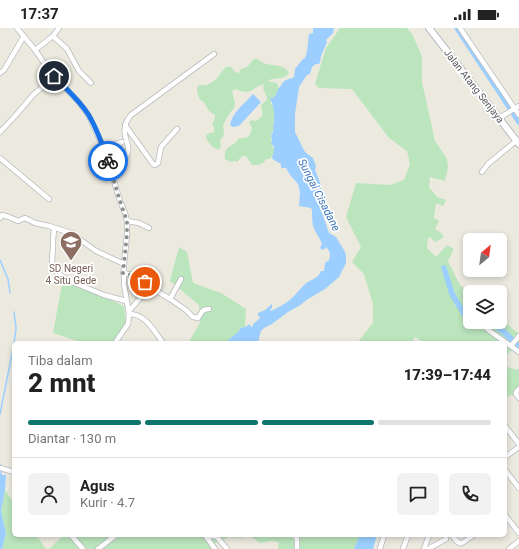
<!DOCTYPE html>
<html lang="id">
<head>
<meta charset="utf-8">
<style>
	body { margin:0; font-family:Roboto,sans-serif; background:#f2f2f2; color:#222; height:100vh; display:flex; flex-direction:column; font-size:15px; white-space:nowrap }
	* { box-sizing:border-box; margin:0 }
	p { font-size:13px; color:#767676 }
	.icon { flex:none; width:22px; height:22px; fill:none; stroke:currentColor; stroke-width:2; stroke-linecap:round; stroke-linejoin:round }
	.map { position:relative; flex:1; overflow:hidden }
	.sheet { position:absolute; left:12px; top:313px; width:495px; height:196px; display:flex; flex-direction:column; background:#fff; border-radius:6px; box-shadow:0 2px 6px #0003 }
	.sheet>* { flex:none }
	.needle { width:26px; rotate:29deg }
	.tools { position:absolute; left:463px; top:205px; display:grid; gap:8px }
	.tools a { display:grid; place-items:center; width:44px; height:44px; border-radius:6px; background:#fff; box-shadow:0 2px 6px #0003; font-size:20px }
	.pin { position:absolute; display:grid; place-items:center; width:34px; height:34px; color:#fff; margin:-17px; border:2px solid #fff; border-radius:50%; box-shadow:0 1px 4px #0007 }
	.courier { position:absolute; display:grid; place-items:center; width:40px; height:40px; margin:-20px; border:3px solid #1a73e8; border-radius:50%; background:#fff; color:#222; box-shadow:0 1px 5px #0007 }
	.overview em { font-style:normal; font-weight:800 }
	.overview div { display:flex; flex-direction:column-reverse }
	.overview { display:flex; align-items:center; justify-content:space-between; height:68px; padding:0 16px }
	h1 { font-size:26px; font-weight:800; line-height:30px }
	.bar { display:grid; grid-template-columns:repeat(4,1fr); gap:6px 4px; align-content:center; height:48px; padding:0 16px }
	.bar i { height:5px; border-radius:3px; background:#e0e0e0 }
	.bar .active { background:#0f766e }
	.bar p { grid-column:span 4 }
	.line { display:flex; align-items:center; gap:10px; padding:0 16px; border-top:1px solid #e0e0e0 }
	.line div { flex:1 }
	.round { display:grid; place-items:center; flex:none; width:42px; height:42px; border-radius:6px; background:#f2f2f2 }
	.status { display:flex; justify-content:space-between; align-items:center; height:28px; padding:0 20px; background:#fff; direction:ltr }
	.status svg { height:11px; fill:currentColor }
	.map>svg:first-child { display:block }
	.green { fill:#bbe5bd }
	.water { fill:#9ccfff }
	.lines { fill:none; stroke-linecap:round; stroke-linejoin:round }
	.stream { stroke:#9ccfff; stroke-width:1.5 }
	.canal { stroke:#9ccfff; stroke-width:5.5 }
	.street-casing { stroke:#b7babf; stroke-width:6 }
	.secondary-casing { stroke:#b8bbc2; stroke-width:8 }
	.street { stroke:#fff; stroke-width:4.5 }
	.secondary { stroke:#fff; stroke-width:6 }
	.done { stroke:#8c8e8d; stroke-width:4; stroke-dasharray:0 7.2 }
	.route { stroke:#1a73e8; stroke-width:5 }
	.labels { text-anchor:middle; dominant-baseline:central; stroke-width:3.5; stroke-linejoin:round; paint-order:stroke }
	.street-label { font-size:10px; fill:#585c61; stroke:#fff }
	.education-label { font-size:10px; fill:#785e54; stroke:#fff }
	.water-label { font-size:11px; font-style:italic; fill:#3c73ba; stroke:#fff }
</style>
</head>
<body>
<div class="status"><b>17:37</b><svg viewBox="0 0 49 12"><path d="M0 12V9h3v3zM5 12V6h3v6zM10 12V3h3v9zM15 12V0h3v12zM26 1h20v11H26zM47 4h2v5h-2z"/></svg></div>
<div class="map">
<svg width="519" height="521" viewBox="0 0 519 521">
	<rect width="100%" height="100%" fill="#eceadf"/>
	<g class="green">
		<polygon points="340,0 407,0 412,6 422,28 422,54 435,113 447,131 448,140 445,153 430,149 429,159 437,169 446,172 443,178 436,175 434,190 439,193 435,201 441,205 444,209 435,214 430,209 428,210 427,220 436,229 447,217 454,221 448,233 460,257 470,266 470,294 500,294 500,290 519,306 519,326 513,323 510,323 505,329 505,315 425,315 415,309 411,315 357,315 373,295 373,276 364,246 352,234 361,219 346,189 356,155 390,157 404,152 410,136 407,123 389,110 352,61 319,60 315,56 326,20"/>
		<path d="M254,31H258C260,33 263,35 266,36C275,38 284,36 289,45C282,54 275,48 268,53C275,55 278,53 279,61L277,63V65L271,72V76L274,78C275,82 276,88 273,92C276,98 273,101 271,107C270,111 274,121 275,126L269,131H266C263,137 258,137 252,137L246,128H242L237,134L235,133L231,134L225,131C224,115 233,121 239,110C248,111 250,108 252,100L249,94L252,92L256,93L262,88C263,84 261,81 261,77L267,72C267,65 261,62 264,56C251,59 252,69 236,61L232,63L235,75L234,80L229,86L223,97L224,105L223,109L220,112L221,118L219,122C212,120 209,115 206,110L207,106L214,104V100L212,97L215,90V87L209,83L203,73L200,72C198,66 195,62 199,57C203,57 206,58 209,56C211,55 215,52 217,50C222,44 228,31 235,44L239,45L241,41L247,39Z"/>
		<polygon points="179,219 187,224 193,255 221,265 246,281 245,299 240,300 239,303 225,315 188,315 200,295 199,277 170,253"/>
		<polygon points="63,250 124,278 126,295 114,315 84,315 53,305"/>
		<path d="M505,336C508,341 514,341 519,342V369L510,367L505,371Z"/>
		<polygon points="5,462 14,475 14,507 36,507 46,521 2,521 6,506 1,483"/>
		<polygon points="64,507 247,507 241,510 229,509 215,515 215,521 49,521"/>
		<polygon points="249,507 360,507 354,521 278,521 279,514 271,513 260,515"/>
	</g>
	<g class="water">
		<path d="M313,0H334L333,5L326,12L327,14L321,28L320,34L319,36H316L312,39L310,46L307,47L299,59L295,86V104L305,124L313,130L316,138L315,142L321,157V162L325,166L326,170L320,177V179L329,205L336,209L344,222L346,227V235L339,249L325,261L308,271L299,278L288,284L272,296L264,300L261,303L258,314L256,315H225L239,303L240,300L245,299L250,296L251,299L253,298V296L258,292L260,289V288H258V285L265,282L272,276V280L270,282L271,283C279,279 287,275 293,269C297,265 300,261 304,257C310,251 317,252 321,243H324L325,235L329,232C331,227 330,223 326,219L323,222L320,220L322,216C320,210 315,204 313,198C312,193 312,188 312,182L311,180L299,178L300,164L298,156L290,147L286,140H281V136L274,132L272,130L274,123V118L271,116L272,113L271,106L273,104C274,90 276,83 270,70H273L277,65V63L284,53L294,49L295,41L302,32L305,30L307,24L309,6L313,5Z"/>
		<path d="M253,66L261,74L239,98L233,99L230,97C232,85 244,76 253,66Z"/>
		<polygon points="0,447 6,447 5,462 1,483 6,506 2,521 0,521"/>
		<polygon points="360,507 377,507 373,521 354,521"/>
	</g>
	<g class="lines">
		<g class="stream">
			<polyline points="0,232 8,251 10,265"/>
			<polyline points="14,284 16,300"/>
			<polyline points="14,315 16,301"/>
			<polyline points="0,386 14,316"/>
			<polyline points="0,436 1,438 1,450"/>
		</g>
		<g class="canal">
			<polyline points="457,0 519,94"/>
			<polyline points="444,240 452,266 466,289 470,292"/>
			<path d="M473,294C479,298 485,296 492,297C501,299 512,312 519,319"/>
		</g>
		<g class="street-casing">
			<g id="street">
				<polyline points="17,0 35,22 54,49 78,73 89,88 106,125 119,170 125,185 127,193 127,206 124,236 124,256 129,286 128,296 115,315"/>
				<polyline points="460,0 519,87"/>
				<polyline points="53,8 67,21 79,43 91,55"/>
				<polyline points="35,22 53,8 59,0"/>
				<polyline points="0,45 4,42 24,8"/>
				<polyline points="499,90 519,78"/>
				<polyline points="125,97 153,136 155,137 158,135 161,119 177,101"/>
				<polyline points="0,104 16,87 33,67 47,55 53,47"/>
				<polyline points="106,125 109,123 110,118 122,114"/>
				<polyline points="0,130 49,171"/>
				<path d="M110,141C116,137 124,133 127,127C133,116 116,105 131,87L214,26"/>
				<polyline points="482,144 488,136 516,113"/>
				<polyline points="0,190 2,187 9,189 18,193 25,190 35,195 49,198 71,205 96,223 124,236"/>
				<polyline points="127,193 139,195 149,200"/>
				<polyline points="54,201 53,212 53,220 52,232 53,241 67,252 104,267 126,273"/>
				<path d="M123,245L136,248L141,251L150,259L170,271L186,282L193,289L198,290C202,285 201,281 209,281"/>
				<polyline points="170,271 181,251"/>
				<polyline points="129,283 150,259"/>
				<path d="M129,286C146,286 154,303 163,315"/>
				<polyline points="486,294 486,299 487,301 519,324"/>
				<polyline points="511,318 519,308"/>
				<polyline points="519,361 516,364 516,366 519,370"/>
				<polyline points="505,398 519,416"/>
				<polyline points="505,429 519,419"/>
				<polyline points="0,440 14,444"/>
				<polyline points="505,442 519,460"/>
				<polyline points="505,487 519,505"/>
				<polyline points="71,507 83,521"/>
				<polyline points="205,507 215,521"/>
				<polyline points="295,507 297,511 297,521"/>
				<path d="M452,507C455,511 457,516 462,515L474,507"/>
				<polyline points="206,509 214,508 217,509 227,521"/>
				<polyline points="98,521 116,507"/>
				<polyline points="380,521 384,507"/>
				<polyline points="403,521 408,507"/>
				<polyline points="424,521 429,507"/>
				<polyline points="428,521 446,511"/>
				<polyline points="509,521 519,513"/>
			</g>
		</g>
		<g class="secondary-casing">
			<polyline id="secondary" points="429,0 519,116"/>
		</g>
		<use href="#street" class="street"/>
		<use href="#secondary" class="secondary"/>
	</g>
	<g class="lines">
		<polyline class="done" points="108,133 119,170 127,193 127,206 123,245 136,248 145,254"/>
		<path class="route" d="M54,48C66,61 79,72 88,86C95,97 104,120 108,133"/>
	</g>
	<defs>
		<g id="school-pin" transform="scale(1.15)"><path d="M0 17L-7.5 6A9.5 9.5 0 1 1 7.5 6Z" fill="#8d6e63" stroke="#fff"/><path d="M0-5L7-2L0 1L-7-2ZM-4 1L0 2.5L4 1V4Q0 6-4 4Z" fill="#fff"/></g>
	</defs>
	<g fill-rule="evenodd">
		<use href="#school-pin" x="71" y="214"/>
	</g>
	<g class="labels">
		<g class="street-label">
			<text transform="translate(474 58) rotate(52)">Jalan Atang Senjaya</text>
		</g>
		<g class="education-label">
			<text x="71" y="240">SD Negeri<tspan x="71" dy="12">4 Situ Gede</tspan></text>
		</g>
		<g class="water-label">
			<text transform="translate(319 167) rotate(63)">Sungai Cisadane</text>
		</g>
	</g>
</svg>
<div class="tools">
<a><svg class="needle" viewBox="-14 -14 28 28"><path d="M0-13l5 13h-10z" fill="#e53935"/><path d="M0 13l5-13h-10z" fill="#767676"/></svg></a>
<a><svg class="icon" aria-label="layers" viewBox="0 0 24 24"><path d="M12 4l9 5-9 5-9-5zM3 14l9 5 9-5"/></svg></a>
</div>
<div class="pin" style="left:145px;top:254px;background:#ea580c"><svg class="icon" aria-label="bag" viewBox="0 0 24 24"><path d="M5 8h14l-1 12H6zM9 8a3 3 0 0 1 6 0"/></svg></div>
<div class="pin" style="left:54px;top:48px;background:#1f2937"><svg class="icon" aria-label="home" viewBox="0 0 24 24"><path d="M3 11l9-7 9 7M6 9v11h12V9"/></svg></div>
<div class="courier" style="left:108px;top:133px"><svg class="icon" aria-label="bike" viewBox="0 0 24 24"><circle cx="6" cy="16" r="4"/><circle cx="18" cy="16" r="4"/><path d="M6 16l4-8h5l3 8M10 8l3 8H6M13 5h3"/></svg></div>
<section class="sheet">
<div class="overview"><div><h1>2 mnt</h1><p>Tiba dalam</p></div><em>17:39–17:44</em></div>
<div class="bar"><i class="active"></i><i class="active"></i><i class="active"></i><i></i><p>Diantar · 130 m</p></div>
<div class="line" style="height:72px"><a class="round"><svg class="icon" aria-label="person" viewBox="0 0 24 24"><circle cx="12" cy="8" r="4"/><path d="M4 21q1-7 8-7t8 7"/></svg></a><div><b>Agus</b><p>Kurir · 4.7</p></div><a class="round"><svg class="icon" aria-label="chat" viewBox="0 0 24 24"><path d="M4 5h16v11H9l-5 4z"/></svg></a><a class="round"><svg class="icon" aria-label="phone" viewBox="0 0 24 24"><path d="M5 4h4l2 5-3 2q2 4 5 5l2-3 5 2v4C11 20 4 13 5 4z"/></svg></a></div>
</section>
</div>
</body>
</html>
